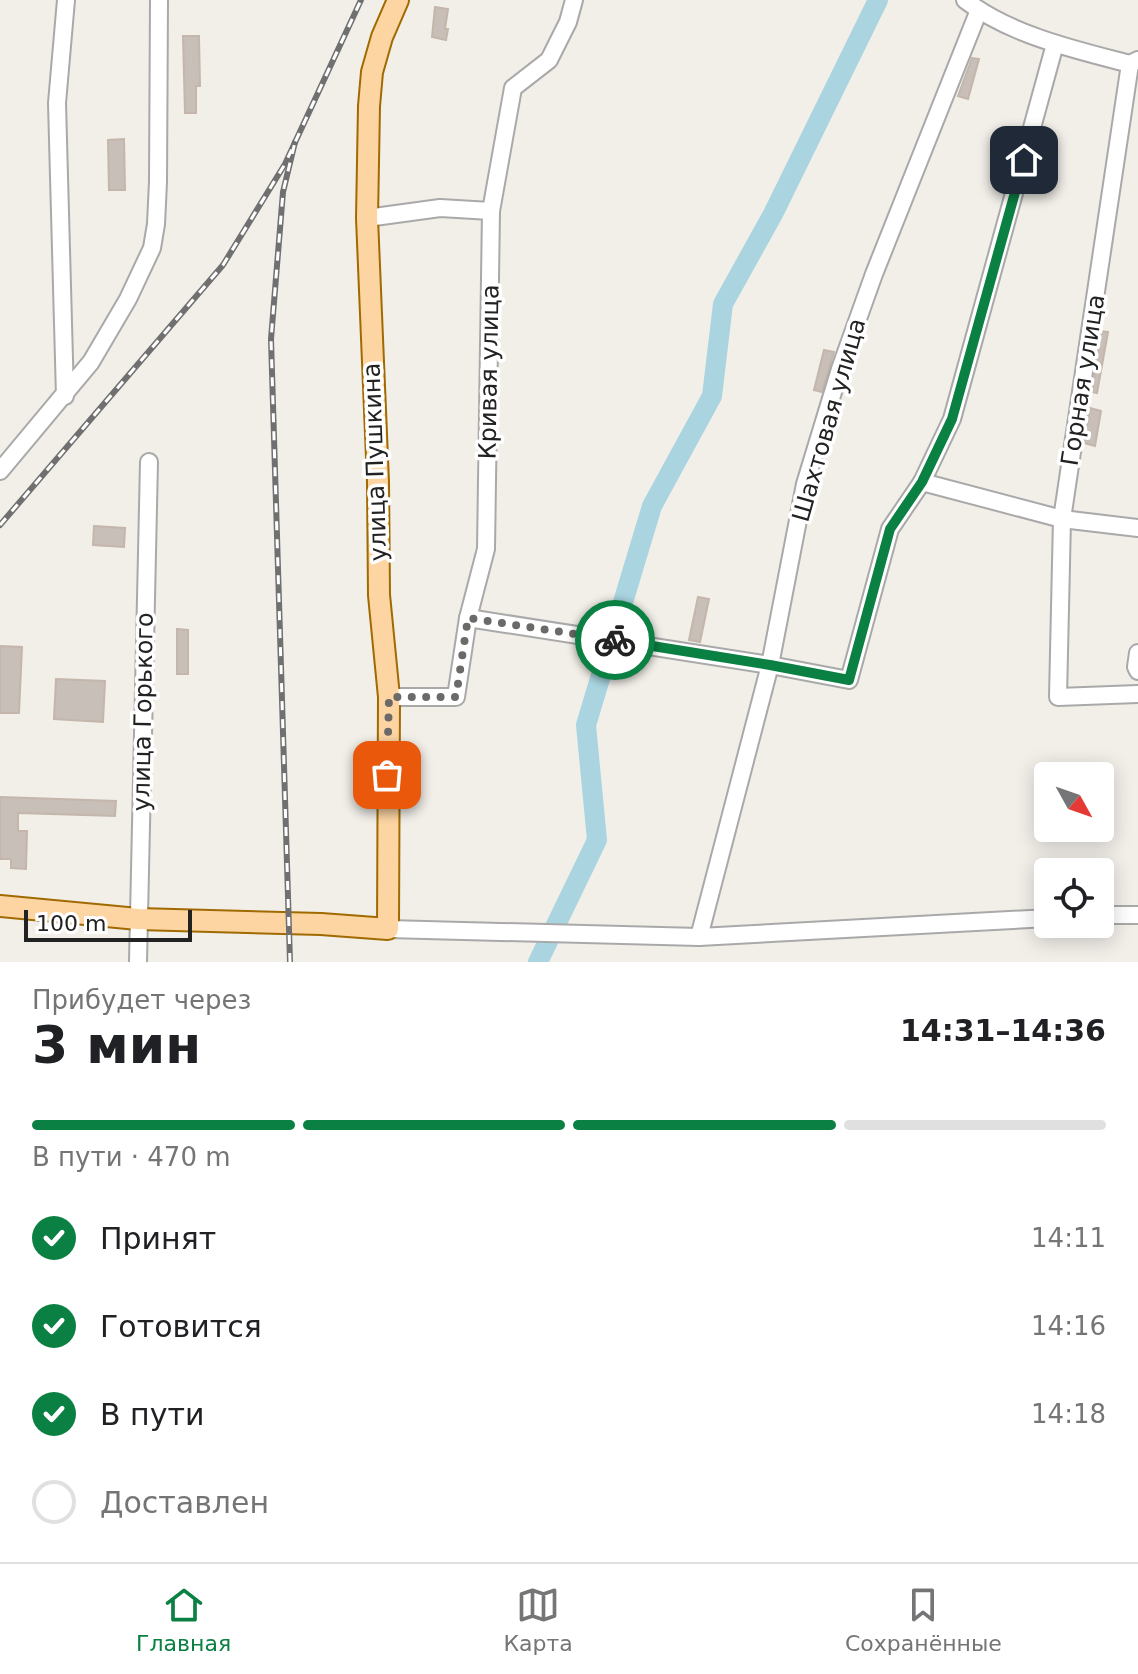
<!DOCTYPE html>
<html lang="ru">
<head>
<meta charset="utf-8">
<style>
	body { margin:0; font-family:"DejaVu Sans",sans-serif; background:#f2f2f2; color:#202124; height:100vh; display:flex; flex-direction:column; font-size:30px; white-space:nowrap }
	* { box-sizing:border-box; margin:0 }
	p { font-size:26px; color:#757577 }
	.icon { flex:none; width:44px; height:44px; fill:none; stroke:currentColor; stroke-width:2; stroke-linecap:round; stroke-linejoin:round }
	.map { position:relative; height:962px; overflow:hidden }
	.drawer { display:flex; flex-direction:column; background:#fff; flex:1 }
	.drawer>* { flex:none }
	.needle { width:52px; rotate:130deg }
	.tools { position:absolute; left:1034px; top:762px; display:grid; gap:16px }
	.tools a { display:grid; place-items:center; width:80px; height:80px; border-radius:8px; background:#fff; box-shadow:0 4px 20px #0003; font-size:40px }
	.scale { position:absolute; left:24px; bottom:20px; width:168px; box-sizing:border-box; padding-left:8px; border:4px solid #222; border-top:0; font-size:22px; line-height:28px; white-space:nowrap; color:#222; -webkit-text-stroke:6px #fff; paint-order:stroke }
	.pin { position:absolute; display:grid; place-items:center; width:68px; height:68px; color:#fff; margin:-34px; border-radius:16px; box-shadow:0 4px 12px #0006 }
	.courier { position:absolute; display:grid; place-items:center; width:80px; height:80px; margin:-40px; border:6px solid #0b8043; border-radius:50%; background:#fff; color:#222; box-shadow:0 2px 10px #0007 }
	.head em { font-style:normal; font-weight:700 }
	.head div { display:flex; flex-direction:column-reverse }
	.head { display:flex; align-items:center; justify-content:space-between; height:136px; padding:0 32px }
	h1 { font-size:52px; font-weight:700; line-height:60px }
	.bar { display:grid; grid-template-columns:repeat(4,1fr); gap:12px 8px; align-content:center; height:96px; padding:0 32px }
	.bar i { height:10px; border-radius:6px; background:#e0e0e0 }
	.bar .selected { background:#0b8043 }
	.bar p { grid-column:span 4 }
	ol { padding:0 32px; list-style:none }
	li { display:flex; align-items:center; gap:24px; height:88px }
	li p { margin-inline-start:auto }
	li .icon { padding:8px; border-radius:50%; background:#0b8043; color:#fff; stroke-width:4 }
	li:last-child { color:#757577 }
	li i { width:44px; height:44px; border:4px solid #e0e0e0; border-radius:50% }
	.tabs { display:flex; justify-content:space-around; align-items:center; height:112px; border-top:2px solid #e0e0e0; background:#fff; font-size:22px; color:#757577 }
	.tabs a { display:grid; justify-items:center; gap:4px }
	.tabs .selected { color:#0b8043 }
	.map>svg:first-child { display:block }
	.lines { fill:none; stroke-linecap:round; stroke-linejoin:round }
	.river { stroke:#a9d4e0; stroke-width:20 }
	.building { fill:#c7bfb8; stroke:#c4b6ab; stroke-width:2 }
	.minor-casing { stroke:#a9a9a9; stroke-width:20 }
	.major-casing { stroke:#a06a00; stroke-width:24 }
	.minor { stroke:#fff; stroke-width:16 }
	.major { stroke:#fdd5a3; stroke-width:20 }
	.rail-casing { stroke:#707070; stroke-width:6 }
	.rail { stroke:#fff; stroke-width:3; stroke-dasharray:9; stroke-linecap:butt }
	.done { stroke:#6b6a68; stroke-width:8; stroke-dasharray:0 14.4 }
	.route { stroke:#0b8043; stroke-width:10 }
	.labels { text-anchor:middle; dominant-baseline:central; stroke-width:7; stroke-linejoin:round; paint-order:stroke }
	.street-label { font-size:24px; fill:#222; stroke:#fff }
</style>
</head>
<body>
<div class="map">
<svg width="1138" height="962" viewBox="0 0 1138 962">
	<rect width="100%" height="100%" fill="#f2efe9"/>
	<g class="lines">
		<polyline class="river" points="538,962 597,840 586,725 652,506 712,396 723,304 773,214 878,0"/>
	</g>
	<g class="building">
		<polygon points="435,7 448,9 445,29 448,29 446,40 432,37"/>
		<polygon points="183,36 199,36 200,86 196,86 196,113 185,113"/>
		<polygon points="972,58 979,59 968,99 958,96"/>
		<polygon points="124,139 125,190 109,190 108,140"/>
		<polygon points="1101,331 1108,332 1097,393 1092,392"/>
		<polygon points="824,350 834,352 822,392 814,390"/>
		<polygon points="1090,408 1101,411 1095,446 1084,443"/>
		<polygon points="94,526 125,528 124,547 93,545"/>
		<polygon points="698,597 709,599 700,642 689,640"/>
		<polygon points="177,629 188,630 188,674 177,674"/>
		<polygon points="0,646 22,647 19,713 0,713"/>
		<polygon points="56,679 105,681 103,722 54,719"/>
		<polygon points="0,797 116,801 115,816 18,813 18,831 27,831 26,869 11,868 11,859 0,859"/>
	</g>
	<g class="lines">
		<g class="minor-casing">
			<g id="minor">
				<path d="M965,0C1010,35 1076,50 1130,64L1138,60"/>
				<polyline points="1130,64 1062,519 1058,697 1138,694"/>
				<polyline points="367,218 440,208 491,211"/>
				<polyline points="65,396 57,103 66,0"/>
				<polyline points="0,471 91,362 128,299 152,248 156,224 158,182 159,0"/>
				<polyline points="922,482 1062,519 1138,528"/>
				<polyline points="468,618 770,665 849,680 890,529 922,482 952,419 1055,44"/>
				<polyline points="1138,653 1136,667 1138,671"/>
				<polyline points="389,697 456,697 468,618 486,549 491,211 513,88 549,60 568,22 574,0"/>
				<polyline points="1100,915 1138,915"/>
				<polyline points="388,929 699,937 1048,918"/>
				<polyline points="699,937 770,665 805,484 840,369 874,274 979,10"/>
				<polyline points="138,962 149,462"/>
			</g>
		</g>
		<g class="major-casing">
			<polyline id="major" points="0,906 138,919 321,924 388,929 389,697 379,595 378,482 367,218 369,106 372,72 382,37 398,0"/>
		</g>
		<use href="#minor" class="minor"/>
		<use href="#major" class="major"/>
		<g class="rail-casing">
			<g id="rail">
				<polyline points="0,525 223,265 285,164 361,0"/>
				<polyline points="290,962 271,339 283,192 295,142"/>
			</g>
		</g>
		<use href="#rail" class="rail"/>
	</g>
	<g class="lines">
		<polyline class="done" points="387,775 389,697 456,697 468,618 615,640"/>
		<polyline class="route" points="615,640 770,665 849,680 890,529 922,482 952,419 1024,160"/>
	</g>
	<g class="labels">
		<g class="street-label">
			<text transform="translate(489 372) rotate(-89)">Кривая улица</text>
			<text transform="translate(1083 380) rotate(-81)">Горная улица</text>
			<text transform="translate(829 420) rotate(-74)">Шахтовая улица</text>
			<text transform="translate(375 462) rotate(-92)">улица Пушкина</text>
			<text transform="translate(143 712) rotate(-89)">улица Горького</text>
		</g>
	</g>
</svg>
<div class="tools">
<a><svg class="needle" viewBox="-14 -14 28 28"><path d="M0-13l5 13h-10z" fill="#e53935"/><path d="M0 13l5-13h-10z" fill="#757577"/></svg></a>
<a><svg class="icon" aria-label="locate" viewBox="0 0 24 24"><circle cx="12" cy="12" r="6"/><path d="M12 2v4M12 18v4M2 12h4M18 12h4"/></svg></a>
</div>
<div class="scale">100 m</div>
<div class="pin" style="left:387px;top:775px;background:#ea580c"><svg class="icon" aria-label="bag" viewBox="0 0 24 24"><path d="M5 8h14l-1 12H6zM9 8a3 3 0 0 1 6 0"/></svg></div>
<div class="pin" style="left:1024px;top:160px;background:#1f2937"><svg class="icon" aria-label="home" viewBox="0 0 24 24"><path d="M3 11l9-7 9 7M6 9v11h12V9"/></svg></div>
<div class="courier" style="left:615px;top:640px"><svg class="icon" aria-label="bike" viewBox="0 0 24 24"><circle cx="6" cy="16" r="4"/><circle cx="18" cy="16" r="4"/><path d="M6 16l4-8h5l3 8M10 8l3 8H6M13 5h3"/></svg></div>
</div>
<section class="drawer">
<div class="head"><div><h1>3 мин</h1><p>Прибудет через</p></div><em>14:31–14:36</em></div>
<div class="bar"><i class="selected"></i><i class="selected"></i><i class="selected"></i><i></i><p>В пути · 470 m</p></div>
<ol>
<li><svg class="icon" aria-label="check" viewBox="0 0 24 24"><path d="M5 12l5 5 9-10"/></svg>Принят<p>14:11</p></li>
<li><svg class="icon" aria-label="check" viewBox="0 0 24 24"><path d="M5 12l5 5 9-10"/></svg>Готовится<p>14:16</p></li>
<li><svg class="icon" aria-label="check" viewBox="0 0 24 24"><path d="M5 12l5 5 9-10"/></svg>В пути<p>14:18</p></li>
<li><i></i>Доставлен</li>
</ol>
</section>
<nav class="tabs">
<a class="selected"><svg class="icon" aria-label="home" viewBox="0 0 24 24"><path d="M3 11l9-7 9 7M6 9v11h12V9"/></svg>Главная</a>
<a><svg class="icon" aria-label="map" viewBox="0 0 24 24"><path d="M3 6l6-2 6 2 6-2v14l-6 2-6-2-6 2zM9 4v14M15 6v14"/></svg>Карта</a>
<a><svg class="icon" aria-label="saved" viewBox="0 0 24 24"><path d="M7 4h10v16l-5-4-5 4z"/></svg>Сохранённые</a>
</nav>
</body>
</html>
